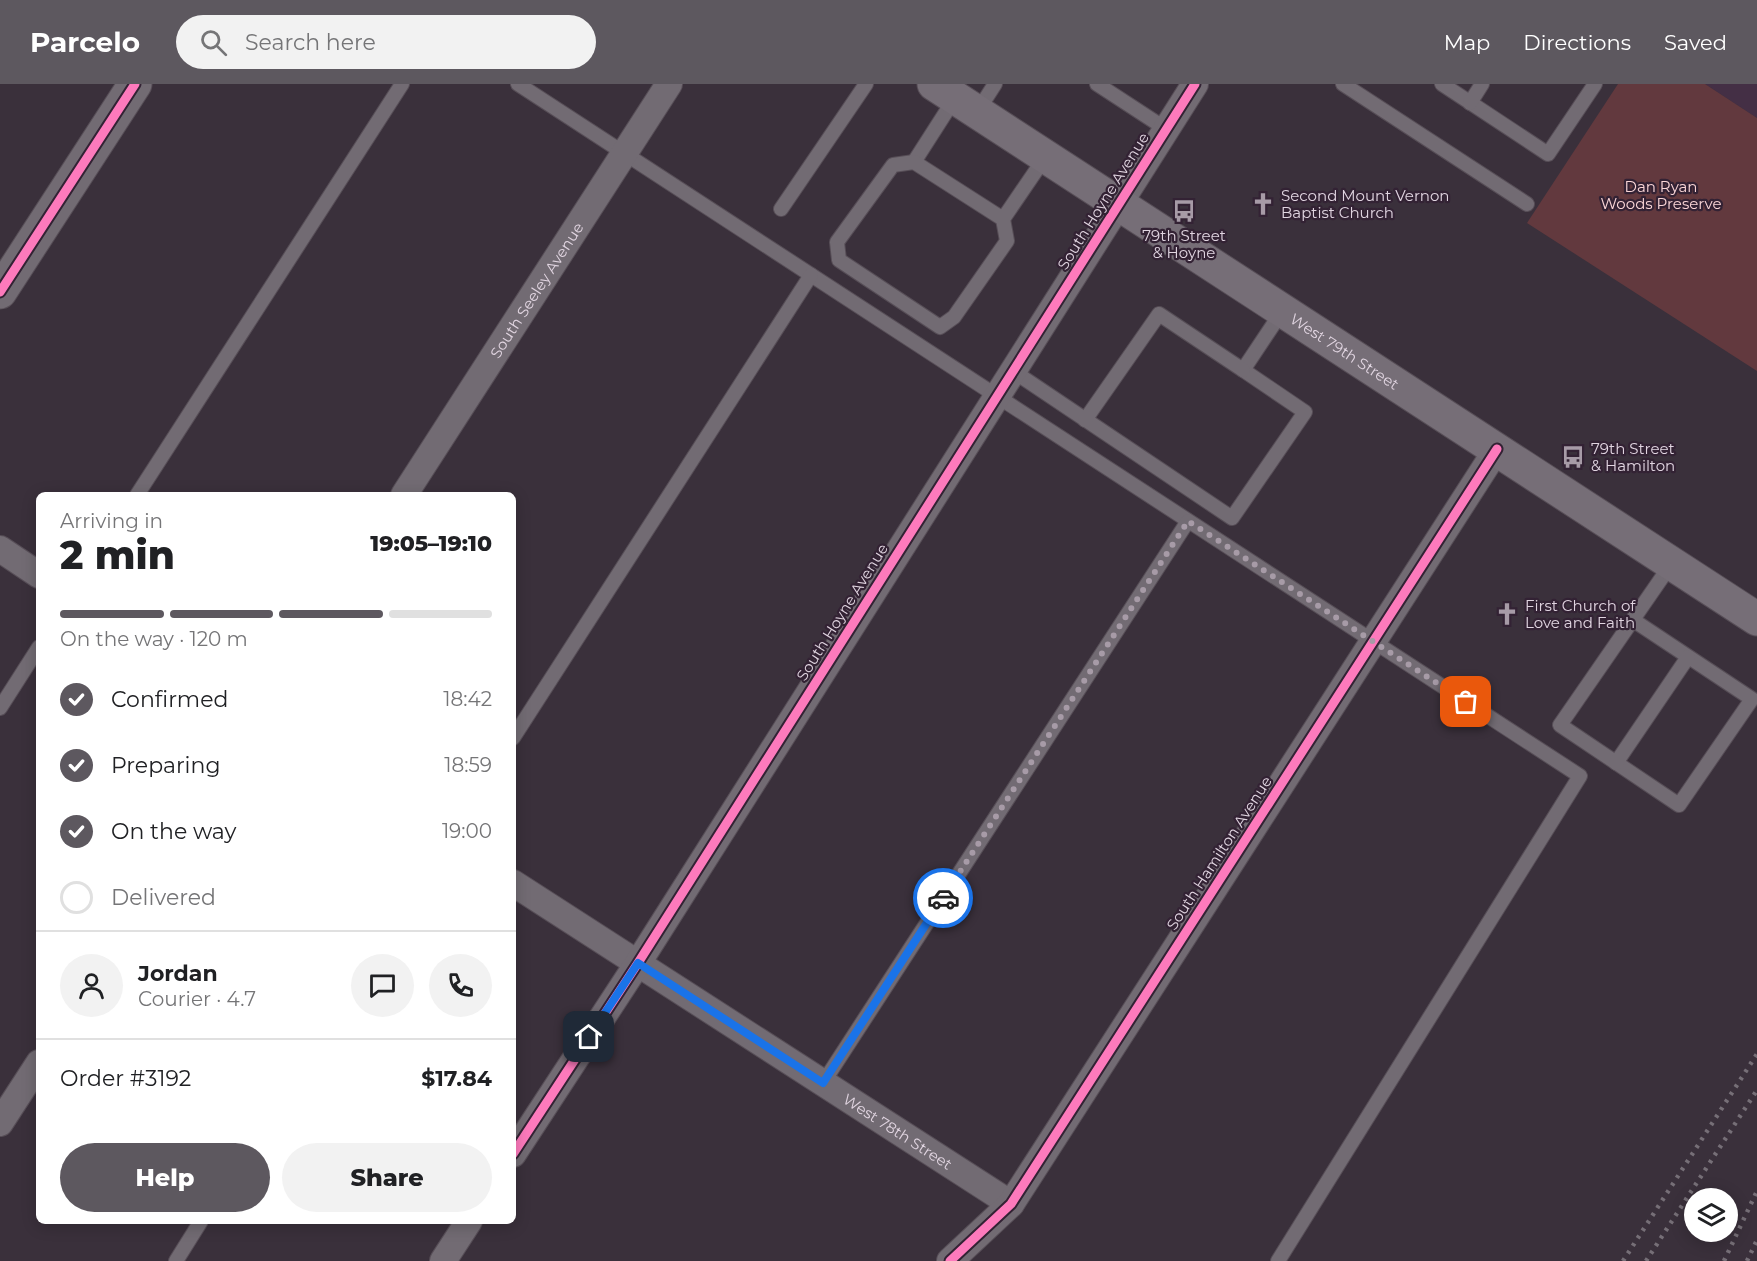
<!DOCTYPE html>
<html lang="en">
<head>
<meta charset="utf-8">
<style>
	body { margin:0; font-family:Montserrat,sans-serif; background:#f2f2f2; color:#202124; height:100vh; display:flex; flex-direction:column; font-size:22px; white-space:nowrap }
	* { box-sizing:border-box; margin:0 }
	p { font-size:20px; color:#757577 }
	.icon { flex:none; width:33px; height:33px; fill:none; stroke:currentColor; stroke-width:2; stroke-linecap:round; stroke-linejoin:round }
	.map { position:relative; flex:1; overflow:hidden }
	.drawer { position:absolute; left:36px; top:408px; width:480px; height:732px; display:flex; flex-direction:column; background:#fff; border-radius:9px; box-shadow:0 3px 15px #0003 }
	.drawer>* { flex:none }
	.buttons { position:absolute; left:1684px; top:1104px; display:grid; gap:12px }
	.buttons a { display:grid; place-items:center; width:54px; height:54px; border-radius:50%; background:#fff; box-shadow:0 3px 15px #0003; font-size:30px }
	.pin { position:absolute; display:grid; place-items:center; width:51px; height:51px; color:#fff; margin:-26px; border-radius:12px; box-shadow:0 3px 9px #0006 }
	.courier { position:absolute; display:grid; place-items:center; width:60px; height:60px; margin:-30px; border:4px solid #1a73e8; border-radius:50%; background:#fff; color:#222; box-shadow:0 2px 8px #0007 }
	.summary em { font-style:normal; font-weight:800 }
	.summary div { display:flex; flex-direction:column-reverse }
	.summary { display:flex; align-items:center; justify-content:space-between; height:102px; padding:0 24px }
	h1 { font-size:39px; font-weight:800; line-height:45px }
	.bar { display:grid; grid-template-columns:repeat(4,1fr); gap:9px 6px; align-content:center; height:72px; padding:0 24px }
	.bar i { height:8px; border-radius:4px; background:#e0e0e0 }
	.bar .selected { background:#5d585f }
	.bar p { grid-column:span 4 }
	.line { display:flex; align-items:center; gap:15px; padding:0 24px; border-top:2px solid #e0e0e0 }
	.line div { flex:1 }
	.round { display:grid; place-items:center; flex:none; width:63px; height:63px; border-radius:32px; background:#f2f2f2 }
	ol { padding:0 24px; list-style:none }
	li { display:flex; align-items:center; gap:18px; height:66px }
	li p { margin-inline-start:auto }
	li .icon { padding:6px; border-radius:50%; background:#5d585f; color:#fff; stroke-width:4 }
	li:last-child { color:#757577 }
	li i { width:33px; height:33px; border:3px solid #e0e0e0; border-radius:50% }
	.action { display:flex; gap:12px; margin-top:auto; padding:12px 24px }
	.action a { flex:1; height:69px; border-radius:36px; background:#5d585f; color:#fff; font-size:24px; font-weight:800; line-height:69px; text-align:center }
	.action a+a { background:#f2f2f2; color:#202124 }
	header { display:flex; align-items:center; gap:36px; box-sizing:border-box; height:84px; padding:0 30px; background:#5d585f; color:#fff }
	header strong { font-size:28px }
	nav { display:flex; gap:33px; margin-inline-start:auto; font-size:21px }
	.search { width:420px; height:54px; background:#f2f2f2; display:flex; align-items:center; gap:15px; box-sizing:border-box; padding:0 21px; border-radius:33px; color:#757577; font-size:22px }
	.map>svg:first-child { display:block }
	.built { fill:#442f45 }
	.green { fill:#62393e }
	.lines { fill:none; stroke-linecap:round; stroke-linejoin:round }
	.service-casing { stroke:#574e57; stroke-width:16 }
	.minor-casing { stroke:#574e57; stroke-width:28 }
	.tertiary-casing { stroke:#574e57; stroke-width:35 }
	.secondary-casing { stroke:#574e57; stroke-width:35 }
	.service { stroke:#726b73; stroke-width:14 }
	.minor { stroke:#726b73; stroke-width:26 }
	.tertiary { stroke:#726b73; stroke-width:33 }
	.secondary { stroke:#766e77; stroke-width:33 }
	.rail { stroke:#766f77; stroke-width:4.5; stroke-dasharray:3 6; stroke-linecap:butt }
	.cycleway-casing { stroke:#332234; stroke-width:13 }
	.cycleway { stroke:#fd7abc; stroke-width:9 }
	.done { stroke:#a79ba7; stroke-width:6; stroke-dasharray:0 10.8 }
	.route { stroke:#1a73e8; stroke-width:8 }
	.labels { text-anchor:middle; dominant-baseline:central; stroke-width:4.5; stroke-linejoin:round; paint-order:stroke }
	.park-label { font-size:15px; fill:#fbd6d7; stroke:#332234 }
	.poi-label { font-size:15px; fill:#e1d5e1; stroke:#332234; text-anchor:start }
	.street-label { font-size:15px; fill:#e1d5e1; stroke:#332234 }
</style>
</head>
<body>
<header>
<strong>Parcelo</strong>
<div class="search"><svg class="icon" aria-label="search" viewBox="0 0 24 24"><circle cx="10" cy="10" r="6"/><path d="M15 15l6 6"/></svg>Search here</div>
<nav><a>Map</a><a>Directions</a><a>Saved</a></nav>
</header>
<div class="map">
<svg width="1757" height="1177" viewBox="0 0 1757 1177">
	<rect width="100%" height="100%" fill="#3a303b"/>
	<polygon class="built" points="1705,0 1757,0 1757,34"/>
	<polygon class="green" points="1618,0 1705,0 1757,34 1757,287 1527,139"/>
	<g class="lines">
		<g class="service-casing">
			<g id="service">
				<polyline points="518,0 1580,692 1278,1177"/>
				<polyline points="1097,0 1166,45"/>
				<polyline points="1343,0 1527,120"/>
				<polyline points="1442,0 1548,70 1595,0"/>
				<polyline points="1470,19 1482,0"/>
				<polyline points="977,28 995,0"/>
				<polyline points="914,78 955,14"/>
				<polyline points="781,125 866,0"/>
				<polyline points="1003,135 914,78 893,81 837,158 839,176 940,243 954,233 1007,157 1003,135 1046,72"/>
				<polyline points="1013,287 1232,434 1305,328 1243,286 1283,226"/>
				<polyline points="1085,336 1159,230 1243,286"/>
				<polyline points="137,411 402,0"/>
				<polyline points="1633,536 1752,615 1679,721 1560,641 1672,479"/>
				<polyline points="0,624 39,563"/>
				<polyline points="513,654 811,191"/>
				<polyline points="1616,679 1688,573"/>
				<polyline points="823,999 1188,437"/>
				<polyline points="176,1177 201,1137"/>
			</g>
		</g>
		<g class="minor-casing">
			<g id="minor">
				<path id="s1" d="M404,411L669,0"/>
				<polyline points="0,465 39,491"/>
				<path id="s2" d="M513,799L1011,1120"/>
				<polyline points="0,1039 39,979"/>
				<polyline points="513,1070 638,879 1195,0"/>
				<polyline points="443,1177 469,1137"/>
				<polyline points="950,1177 1011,1120 1497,365"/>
			</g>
		</g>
		<g class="tertiary-casing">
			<polyline id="tertiary" points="0,208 135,0"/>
		</g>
		<g class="secondary-casing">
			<g id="secondary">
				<path id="s3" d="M934,0L1757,535"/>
			</g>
		</g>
		<use href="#service" class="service"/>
		<use href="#minor" class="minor"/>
		<use href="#tertiary" class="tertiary"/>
		<use href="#secondary" class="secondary"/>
		<g class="rail">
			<polyline points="1623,1177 1757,970"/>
			<polyline points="1646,1177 1757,1006"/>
			<polyline points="1724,1177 1757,1107"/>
			<polyline points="1747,1177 1757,1156"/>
		</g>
		<g class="cycleway-casing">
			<g id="cycleway">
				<polyline points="0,208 135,0"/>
				<polyline points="513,1070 638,879 1195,0"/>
				<polyline points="950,1177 1011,1120 1497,365"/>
			</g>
		</g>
		<use href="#cycleway" class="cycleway"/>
	</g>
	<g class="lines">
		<polyline class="done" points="943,814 1188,437 1466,618"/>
		<polyline class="route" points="589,953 638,879 823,999 943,814"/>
	</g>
	<defs>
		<g id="church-bare" transform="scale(1.8)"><path d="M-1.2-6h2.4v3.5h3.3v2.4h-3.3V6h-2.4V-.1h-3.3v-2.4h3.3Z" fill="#a79ba7" stroke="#332234" stroke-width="2.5" paint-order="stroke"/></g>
		<g id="bus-bare" transform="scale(1.8)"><path d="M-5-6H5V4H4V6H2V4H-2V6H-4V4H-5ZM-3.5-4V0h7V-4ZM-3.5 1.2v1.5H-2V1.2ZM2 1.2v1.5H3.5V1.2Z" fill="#a79ba7" stroke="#332234" stroke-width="2.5" paint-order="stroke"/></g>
	</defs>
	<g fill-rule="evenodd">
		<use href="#church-bare" x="1263" y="120"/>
		<use href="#bus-bare" x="1184" y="127"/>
		<use href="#bus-bare" x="1573" y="373"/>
		<use href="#church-bare" x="1507" y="530"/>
	</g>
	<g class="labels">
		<g class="park-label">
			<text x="1661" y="102">Dan Ryan<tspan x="1661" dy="17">Woods Preserve</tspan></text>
		</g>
		<g class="poi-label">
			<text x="1281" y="111">Second Mount Vernon<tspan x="1281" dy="17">Baptist Church</tspan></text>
			<text x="1184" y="151" text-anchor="middle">79th Street<tspan x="1184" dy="17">&amp; Hoyne</tspan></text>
			<text x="1591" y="364">79th Street<tspan x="1591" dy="17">&amp; Hamilton</tspan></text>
			<text x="1525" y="521">First Church of<tspan x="1525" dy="17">Love and Faith</tspan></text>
		</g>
		<g class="street-label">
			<text transform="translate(1103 117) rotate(-58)">South Hoyne Avenue</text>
			<text stroke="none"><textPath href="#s1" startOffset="244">South Seeley Avenue</textPath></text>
			<text stroke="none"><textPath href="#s3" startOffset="490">West 79th Street</textPath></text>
			<text transform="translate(842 528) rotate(-58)">South Hoyne Avenue</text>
			<text transform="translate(1219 769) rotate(-57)">South Hamilton Avenue</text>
			<text stroke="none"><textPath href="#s2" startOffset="458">West 78th Street</textPath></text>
		</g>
	</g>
</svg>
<div class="buttons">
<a><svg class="icon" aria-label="layers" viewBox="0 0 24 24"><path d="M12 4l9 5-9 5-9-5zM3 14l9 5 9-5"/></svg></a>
</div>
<div class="pin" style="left:1466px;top:618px;background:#ea580c"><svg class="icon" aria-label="bag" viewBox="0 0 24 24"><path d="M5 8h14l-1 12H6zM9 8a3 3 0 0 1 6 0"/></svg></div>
<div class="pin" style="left:589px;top:953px;background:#1f2937"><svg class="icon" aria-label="home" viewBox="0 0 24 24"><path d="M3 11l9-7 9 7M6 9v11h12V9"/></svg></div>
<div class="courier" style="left:943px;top:814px"><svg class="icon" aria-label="car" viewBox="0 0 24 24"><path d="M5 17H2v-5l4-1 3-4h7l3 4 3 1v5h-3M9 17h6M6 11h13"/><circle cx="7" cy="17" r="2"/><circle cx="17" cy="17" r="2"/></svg></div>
<section class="drawer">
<div class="summary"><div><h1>2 min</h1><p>Arriving in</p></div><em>19:05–19:10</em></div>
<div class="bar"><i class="selected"></i><i class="selected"></i><i class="selected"></i><i></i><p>On the way · 120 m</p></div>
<ol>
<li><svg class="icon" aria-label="check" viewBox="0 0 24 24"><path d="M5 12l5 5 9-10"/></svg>Confirmed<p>18:42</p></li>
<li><svg class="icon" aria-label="check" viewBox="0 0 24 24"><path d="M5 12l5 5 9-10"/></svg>Preparing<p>18:59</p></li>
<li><svg class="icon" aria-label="check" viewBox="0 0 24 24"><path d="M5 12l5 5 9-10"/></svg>On the way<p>19:00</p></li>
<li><i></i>Delivered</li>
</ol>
<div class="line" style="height:108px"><a class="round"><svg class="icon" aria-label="person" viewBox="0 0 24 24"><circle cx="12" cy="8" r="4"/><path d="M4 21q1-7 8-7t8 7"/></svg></a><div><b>Jordan</b><p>Courier · 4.7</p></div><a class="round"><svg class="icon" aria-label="chat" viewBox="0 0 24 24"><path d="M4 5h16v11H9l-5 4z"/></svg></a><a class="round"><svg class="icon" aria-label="phone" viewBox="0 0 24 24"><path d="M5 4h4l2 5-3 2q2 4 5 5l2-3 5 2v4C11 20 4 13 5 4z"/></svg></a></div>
<div class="line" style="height:78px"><div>Order #3192</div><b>$17.84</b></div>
<div class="action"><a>Help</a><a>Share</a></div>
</section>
</div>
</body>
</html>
